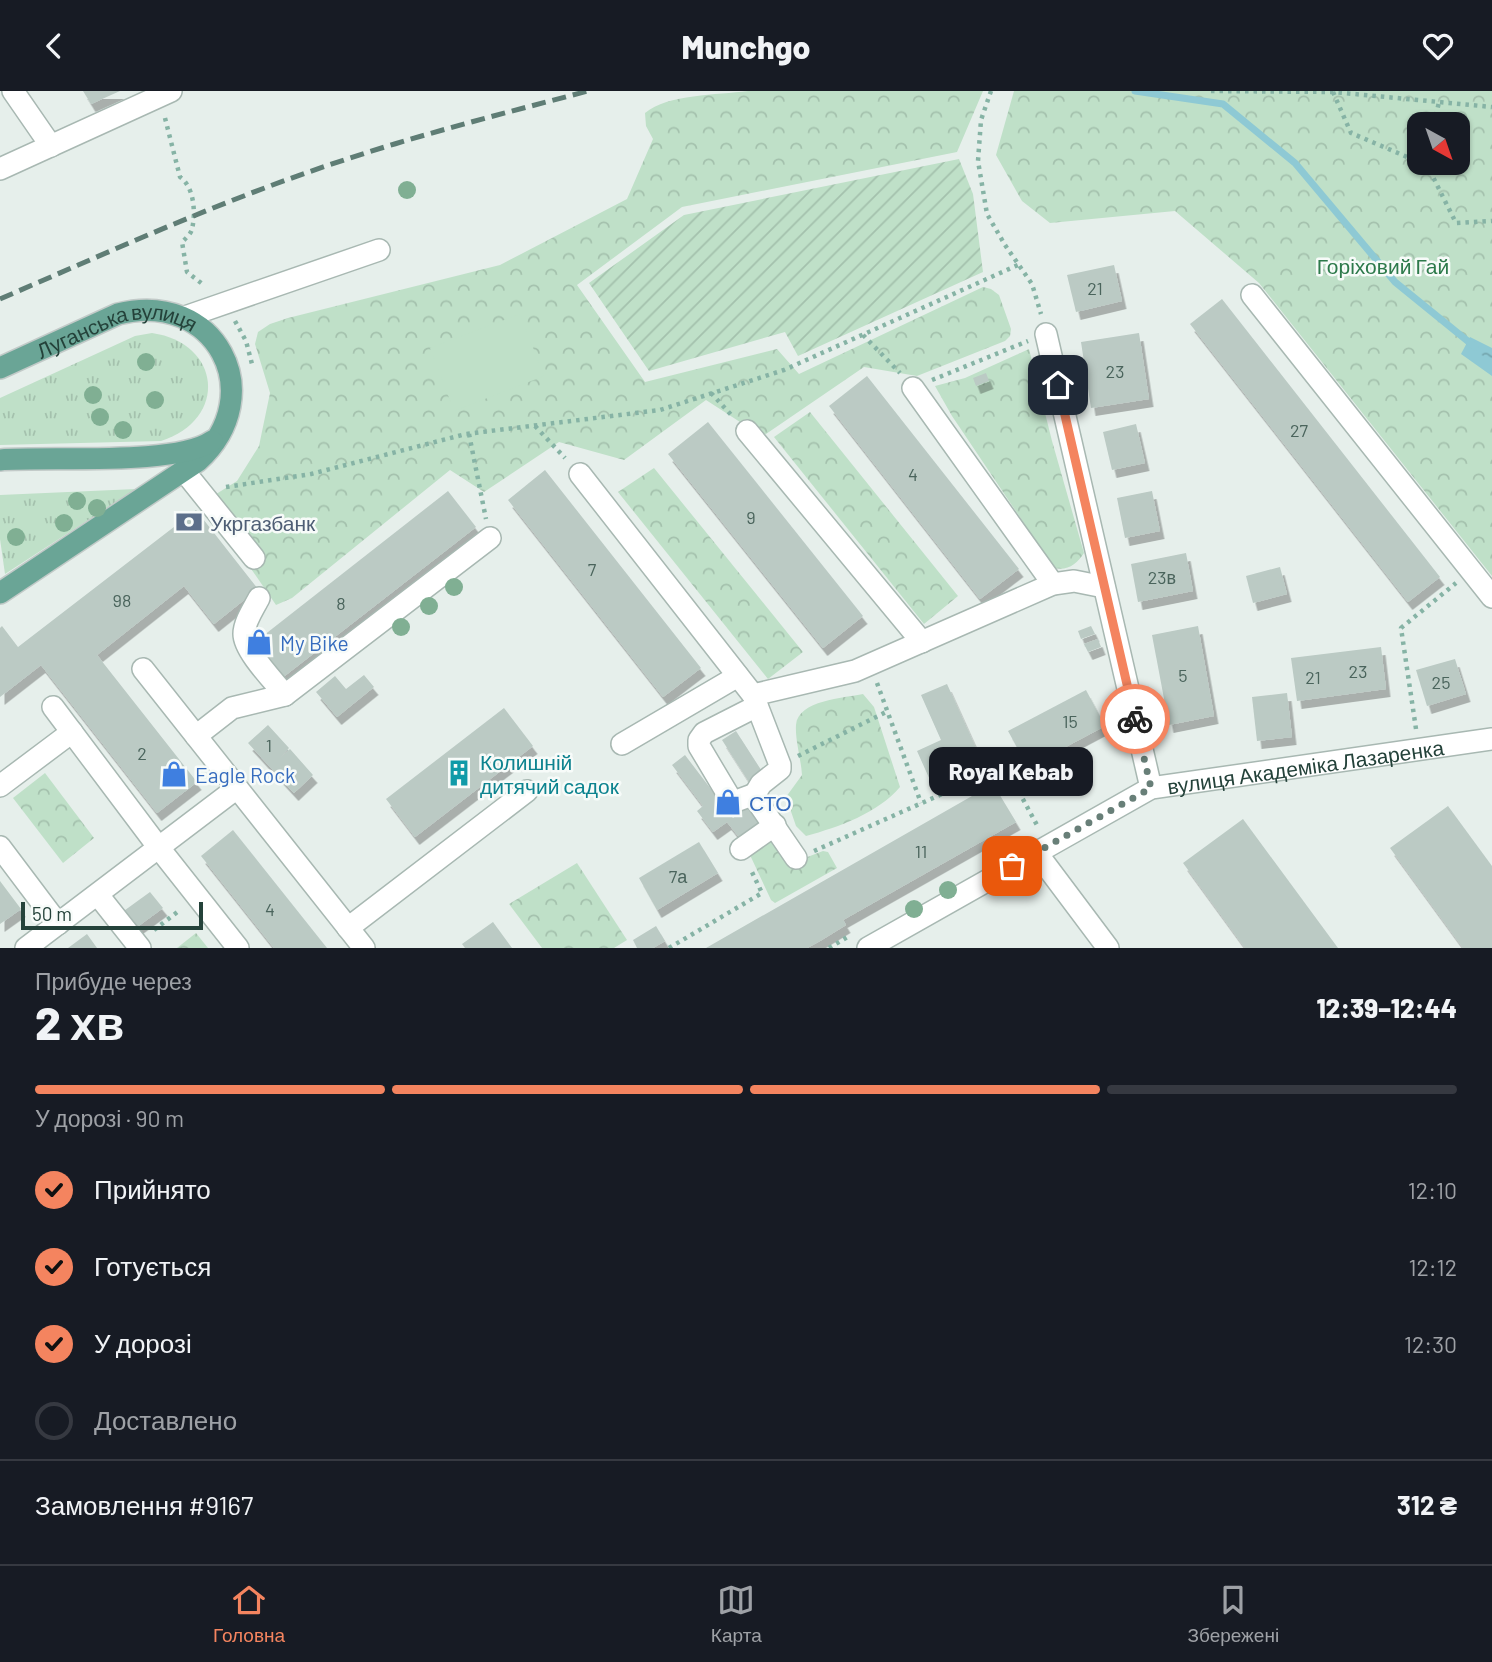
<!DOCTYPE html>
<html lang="uk">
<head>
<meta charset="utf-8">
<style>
	body { margin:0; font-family:Barlow,sans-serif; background:#20242c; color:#f1f3f6; height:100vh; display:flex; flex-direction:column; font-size:26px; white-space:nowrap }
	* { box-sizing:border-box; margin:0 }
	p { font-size:23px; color:#9ea1a6 }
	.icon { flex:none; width:38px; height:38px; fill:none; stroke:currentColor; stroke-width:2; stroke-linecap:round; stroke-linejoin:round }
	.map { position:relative; height:857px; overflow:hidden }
	.panel { display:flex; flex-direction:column; background:#171b24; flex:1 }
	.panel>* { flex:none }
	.needle { width:46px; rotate:140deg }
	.buttons { position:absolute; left:1407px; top:21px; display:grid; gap:14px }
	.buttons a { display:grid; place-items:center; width:63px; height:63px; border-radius:14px; background:#171b24; box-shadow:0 2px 5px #0004; font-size:35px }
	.scale { position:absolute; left:21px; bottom:18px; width:182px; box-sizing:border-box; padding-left:7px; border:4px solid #24423a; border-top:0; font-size:19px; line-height:24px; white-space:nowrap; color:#24423a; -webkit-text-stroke:5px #f7fbf9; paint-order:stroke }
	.pin { position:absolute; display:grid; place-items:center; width:60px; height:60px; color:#fff; margin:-30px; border-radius:14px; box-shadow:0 4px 10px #0006 }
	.courier { position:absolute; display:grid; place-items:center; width:70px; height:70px; margin:-35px; border:5px solid #f4845f; border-radius:50%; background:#fff; color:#222; box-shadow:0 2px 9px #0007 }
	.bubble { position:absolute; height:49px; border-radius:14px; background:#171b24; box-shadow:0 2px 5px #0004; font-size:23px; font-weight:800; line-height:49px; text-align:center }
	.head em { font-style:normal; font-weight:800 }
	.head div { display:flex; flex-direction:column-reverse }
	.head { display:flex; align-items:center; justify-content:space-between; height:119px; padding:0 35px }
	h1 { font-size:46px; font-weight:800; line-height:52px }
	.bar { display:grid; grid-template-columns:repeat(4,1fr); gap:10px 7px; align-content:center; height:84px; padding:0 35px }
	.bar i { height:9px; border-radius:5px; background:#363941 }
	.bar .active { background:#f4845f }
	.bar p { grid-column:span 4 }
	.line { display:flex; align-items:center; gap:18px; padding:0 35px; border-top:2px solid #363941 }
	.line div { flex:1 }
	ol { padding:0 35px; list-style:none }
	li { display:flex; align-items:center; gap:21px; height:77px }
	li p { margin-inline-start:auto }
	li .icon { padding:7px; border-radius:50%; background:#f4845f; color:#111; stroke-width:4 }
	li:last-child { color:#9ea1a6 }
	li i { width:38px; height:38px; border:4px solid #363941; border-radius:50% }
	header { display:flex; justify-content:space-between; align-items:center; height:91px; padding:0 35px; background:#171b24; font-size:32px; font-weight:800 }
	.dock { display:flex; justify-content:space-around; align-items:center; height:98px; border-top:2px solid #363941; background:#171b24; font-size:19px; color:#9ea1a6 }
	.dock a { display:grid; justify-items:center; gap:4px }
	.dock .active { color:#f4845f }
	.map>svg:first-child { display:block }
	.grass { fill:url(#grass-tufts) }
	.forest { fill:url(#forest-crowns); fill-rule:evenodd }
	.garden { fill:url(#garden-furrows) }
	.pitch { fill:#bfe0c8 }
	.water { fill:url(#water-ripples) }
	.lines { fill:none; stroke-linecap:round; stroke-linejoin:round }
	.stream { stroke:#8ec9d4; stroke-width:7 }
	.building { fill:#bbcac4; filter:url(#shadow) }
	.minor-casing { stroke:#a8b8b2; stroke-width:24 }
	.major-casing { stroke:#c2cac8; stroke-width:24 }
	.path { stroke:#86b3a5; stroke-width:4.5; stroke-dasharray:3.5 5; stroke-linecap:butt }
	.minor { stroke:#fff; stroke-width:21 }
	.major { stroke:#6aa596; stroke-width:21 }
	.rail { stroke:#5f7d75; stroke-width:5; stroke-dasharray:14 7; stroke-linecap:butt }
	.tree { fill:#80af93 }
	.done { stroke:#687f78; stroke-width:7; stroke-dasharray:0 12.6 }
	.route { stroke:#f4845f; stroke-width:9 }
	.labels { text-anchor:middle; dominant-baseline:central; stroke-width:5; stroke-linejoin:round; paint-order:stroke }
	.number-label { font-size:18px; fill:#4a645c }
	.park-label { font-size:21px; fill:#2d7a4b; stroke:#f7fbf9 }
	.street-label { font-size:21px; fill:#24423a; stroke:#f7fbf9 }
	.service-label { font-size:21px; fill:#4e5e75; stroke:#f7fbf9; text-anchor:start }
	.shop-label { font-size:21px; fill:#366cbe; stroke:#f7fbf9; text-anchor:start }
	.culture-label { font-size:21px; fill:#0d838f; stroke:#f7fbf9; text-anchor:start }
</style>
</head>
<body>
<header><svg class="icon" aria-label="back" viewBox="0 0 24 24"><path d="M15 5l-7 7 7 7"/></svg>Munchgo<svg class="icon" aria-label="heart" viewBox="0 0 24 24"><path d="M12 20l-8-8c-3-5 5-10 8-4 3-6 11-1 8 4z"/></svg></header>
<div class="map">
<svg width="1492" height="857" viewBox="0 0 1492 857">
	<defs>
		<pattern id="grass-tufts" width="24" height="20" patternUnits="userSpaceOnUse" patternTransform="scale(1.75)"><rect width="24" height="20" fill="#bfe0c8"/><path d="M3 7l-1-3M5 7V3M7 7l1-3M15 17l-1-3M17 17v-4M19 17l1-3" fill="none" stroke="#a4c1ad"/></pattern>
		<pattern id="forest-crowns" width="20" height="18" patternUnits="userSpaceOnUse" patternTransform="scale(1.75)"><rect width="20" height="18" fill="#bfe0c8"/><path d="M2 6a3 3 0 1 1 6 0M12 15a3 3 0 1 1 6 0" fill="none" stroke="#a4c1ad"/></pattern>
		<pattern id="garden-furrows" width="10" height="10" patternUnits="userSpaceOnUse" patternTransform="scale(1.75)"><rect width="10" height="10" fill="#bfe0c8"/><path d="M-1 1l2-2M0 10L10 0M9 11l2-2" fill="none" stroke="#a4c1ad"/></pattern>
		<pattern id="water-ripples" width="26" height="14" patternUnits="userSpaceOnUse" patternTransform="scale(1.75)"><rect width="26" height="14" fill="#8ec9d4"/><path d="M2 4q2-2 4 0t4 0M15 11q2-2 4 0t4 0" fill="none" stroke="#74a5ad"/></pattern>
		<filter id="shadow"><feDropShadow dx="4.5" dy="8" stdDeviation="0" flood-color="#0004"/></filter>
	</defs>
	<rect width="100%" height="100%" fill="#e6efeb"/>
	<g class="grass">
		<path d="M152,242C221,252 229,328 161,350L0,354V307L135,245Z"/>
		<polygon points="136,398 5,483 0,448 0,404"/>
	</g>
	<g class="forest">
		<path d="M748,0H983L957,61L682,116L577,194L645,291L777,258L799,283L983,196L991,198L999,204L1011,238L1010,245L1005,250L917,285L864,276L766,343L757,342L706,309L624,369L559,351L484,401L450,379L292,507L276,514L219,431L213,405L237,390L259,355L270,302L255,253L258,241L270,233L288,227L500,174L627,108L653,48L646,35L645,22C668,3 717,4 748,0Z"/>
		<path d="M1014,0H1492V485L1259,192L1175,120L1050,132L1022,110L996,64ZM1419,33H1458V72H1419Z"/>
		<path d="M1029,258L1052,350L1084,462C1077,473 1068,480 1054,477L952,325L935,295L965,287Z"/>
		<polygon points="810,321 958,505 924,533 774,346"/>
		<polygon points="654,377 803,561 768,588 618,401"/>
		<path d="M863,603L874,616L900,696C878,722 839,736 806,745L796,735L786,706L802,684C801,668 795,649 796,634C798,609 844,607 863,603Z"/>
		<polygon points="45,682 94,747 63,772 13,707"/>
		<polygon points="774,747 797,770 823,760 828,761 837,777 775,812 771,809 750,764"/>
		<polygon points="577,772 627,849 614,857 542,857 509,813"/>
		<polygon points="196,842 208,857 177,857"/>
	</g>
	<polygon class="garden" points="959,68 973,103 983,181 798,265 785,241 649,280 589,192 684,124"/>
	<polygon class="pitch" points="520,223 544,285 454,320 430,257"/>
	<polygon class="water" points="1470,246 1492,257 1492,285 1461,263"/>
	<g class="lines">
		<polyline class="stream" points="1135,0 1223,13 1295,72 1395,191 1475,256"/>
	</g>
	<g class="building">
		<polygon points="83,0 120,0 91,13"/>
		<polygon points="1114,174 1122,210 1076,221 1067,184"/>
		<polygon points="1222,208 1440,486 1408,511 1190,233"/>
		<polygon points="1139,242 1149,308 1091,317 1081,251"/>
		<polygon points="986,282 989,290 976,295 973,287"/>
		<polygon points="867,285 1019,478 980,508 829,315"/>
		<polygon points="708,331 863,525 823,557 668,363"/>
		<polygon points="1136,333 1145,372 1112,379 1103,341"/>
		<polygon points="545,379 701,577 663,606 508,409"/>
		<polygon points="448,400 476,436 282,587 254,552"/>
		<polygon points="1152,400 1160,440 1125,447 1117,407"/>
		<polygon points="196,419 258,498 214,533 184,495 97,564 197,691 157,722 41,574 0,606 0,537 2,535 18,556"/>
		<polygon points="1186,462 1193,500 1138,511 1131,473"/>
		<polygon points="1280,476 1287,503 1253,512 1246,485"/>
		<polygon points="1091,535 1095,543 1081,548 1078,540"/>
		<polygon points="1198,535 1214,625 1169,634 1152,544"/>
		<polygon points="1098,548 1101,556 1088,561 1084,553"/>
		<polygon points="1381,556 1386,598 1297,610 1291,567"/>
		<polygon points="1455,568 1466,603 1427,615 1416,579"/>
		<polygon points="364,584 374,596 337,626 316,601 335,585 346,598"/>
		<polygon points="947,593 980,666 930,689 917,660 941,649 921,604"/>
		<polygon points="1086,599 1105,635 1028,676 1008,640"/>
		<polygon points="1287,602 1292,646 1257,650 1252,606"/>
		<polygon points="504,617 533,655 415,746 386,708"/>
		<polygon points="268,634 289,657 280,667 290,658 313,684 294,702 248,652"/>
		<polygon points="736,640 763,682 749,691 722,649"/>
		<polygon points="685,664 733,727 753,711 768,731 742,750 727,731 713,741 697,720 703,715 672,674"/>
		<polygon points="993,693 1016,731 843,829 846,834 820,850 807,857 706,857"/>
		<polygon points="1448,715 1492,775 1492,857 1463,857 1390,757"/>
		<polygon points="1243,728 1338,857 1245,857 1183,772"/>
		<polygon points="233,739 327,857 274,857 201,765"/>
		<polygon points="699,751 718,782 657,819 639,787"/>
		<polygon points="0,790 21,818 0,833"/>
		<polygon points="150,801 163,817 133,839 121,822"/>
		<polygon points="493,831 512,857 465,857 462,853"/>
		<polygon points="656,835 665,850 653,857 637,857 633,849"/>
		<polygon points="87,843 97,857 68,857"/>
	</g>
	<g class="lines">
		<g class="minor-casing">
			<g id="minor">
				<polyline points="13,0 51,55"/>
				<polyline points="0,78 171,0"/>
				<polyline points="1252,204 1492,506"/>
				<polyline points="185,226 379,159"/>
				<polyline points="1046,243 1151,697"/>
				<polyline points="913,297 1053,493"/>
				<polyline points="747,340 922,551"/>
				<polyline points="184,380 254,467"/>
				<polyline points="580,383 753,604 780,674 780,678 761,693 755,703 757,710 796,767"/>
				<path d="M259,507C254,517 244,531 244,543C244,560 274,590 285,604"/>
				<polyline points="143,578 364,857"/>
				<polyline points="753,604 855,580 1053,493 1074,490 1104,496"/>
				<polyline points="53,616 159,757 238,857"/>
				<polyline points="196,645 232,617 285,604 490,447"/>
				<polyline points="622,653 738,585"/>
				<polyline points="0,695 72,641"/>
				<polyline points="755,703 736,710 730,707 699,655 699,649 704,642 757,615"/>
				<polyline points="0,756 58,833"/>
				<polyline points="741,758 775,734"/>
				<polyline points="1036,761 1108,857"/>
				<polyline points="98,804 140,857"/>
				<polyline points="348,837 527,700"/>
				<polyline points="26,857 237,697"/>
				<path id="s1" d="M868,857L1151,697L1492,648"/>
			</g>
		</g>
		<g class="major-casing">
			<g id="major">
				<path id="s2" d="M0,277L118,223C215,198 271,303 198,370L0,502"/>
				<path d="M0,369C49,365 176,375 212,350"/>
			</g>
		</g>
		<g class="path">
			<polyline points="991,0 981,29 978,70 987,123 1005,154 1032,193 1041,223"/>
			<polyline points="1211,0 1333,1 1492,16"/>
			<polyline points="1333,1 1351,42 1419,71"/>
			<path d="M165,27L180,86C194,96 196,121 192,138C191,143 186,147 182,151L187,181L205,195"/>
			<polyline points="1434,33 1439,11"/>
			<polyline points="1426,72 1456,132 1492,130"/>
			<polyline points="235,230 246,250 253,277"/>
			<polyline points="863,244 900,282"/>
			<polyline points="932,289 1028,250"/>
			<polyline points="711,302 734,327"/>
			<polyline points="535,335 565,367"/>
			<polyline points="469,343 486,428"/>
			<polyline points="226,396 311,383 466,343 660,319 784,279 1018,174"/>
			<polyline points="877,592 921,712"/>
			<polyline points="1416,638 1401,537 1456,492"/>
			<polyline points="798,665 888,620"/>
			<polyline points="814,760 1005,675 1038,736"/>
			<polyline points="154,839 180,819"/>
			<polyline points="669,857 762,802 750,777"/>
			<polyline points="829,857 849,845"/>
		</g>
		<use href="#minor" class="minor"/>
		<use href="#major" class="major"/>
		<path class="rail" d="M0,208C109,161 216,112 329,74C414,45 501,23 588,0"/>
	</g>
	<g class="tree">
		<circle cx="407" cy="99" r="9"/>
		<circle cx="146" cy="271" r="9"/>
		<circle cx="93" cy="304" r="9"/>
		<circle cx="155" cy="309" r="9"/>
		<circle cx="100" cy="326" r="9"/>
		<circle cx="123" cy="339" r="9"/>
		<circle cx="77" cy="410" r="9"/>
		<circle cx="97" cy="417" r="9"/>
		<circle cx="64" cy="432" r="9"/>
		<circle cx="16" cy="446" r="9"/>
		<circle cx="454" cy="496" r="9"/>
		<circle cx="429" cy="515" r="9"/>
		<circle cx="401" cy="536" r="9"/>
		<circle cx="1081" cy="672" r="9"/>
		<circle cx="1053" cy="687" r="9"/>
		<circle cx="948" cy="799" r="9"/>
		<circle cx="914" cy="818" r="9"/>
	</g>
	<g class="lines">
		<polyline class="done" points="1012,775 1151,697 1135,628"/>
		<polyline class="route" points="1058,294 1135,628"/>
	</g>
	<defs>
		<g id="bank-bare" transform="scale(2.1)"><path d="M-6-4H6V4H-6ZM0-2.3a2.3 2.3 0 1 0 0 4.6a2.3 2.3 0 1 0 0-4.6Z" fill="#5c6f8a" stroke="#f7fbf9" stroke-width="2.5" paint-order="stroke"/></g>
		<g id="shop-bare" transform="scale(2.1)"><path d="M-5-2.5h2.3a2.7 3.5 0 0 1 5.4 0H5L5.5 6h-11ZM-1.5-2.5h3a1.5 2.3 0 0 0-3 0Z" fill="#3f7fe0" stroke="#f7fbf9" stroke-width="2.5" paint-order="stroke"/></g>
		<g id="building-bare" transform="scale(2.1)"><path d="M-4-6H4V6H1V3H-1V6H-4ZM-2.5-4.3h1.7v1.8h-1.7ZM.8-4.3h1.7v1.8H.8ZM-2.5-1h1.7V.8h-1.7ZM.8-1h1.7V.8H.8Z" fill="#0f9aa8" stroke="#f7fbf9" stroke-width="2.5" paint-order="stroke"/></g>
	</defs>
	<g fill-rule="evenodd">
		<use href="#bank-bare" x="189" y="431"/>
		<use href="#shop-bare" x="259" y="551"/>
		<use href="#building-bare" x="459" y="682"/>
		<use href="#shop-bare" x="174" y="683"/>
		<use href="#shop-bare" x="728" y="711"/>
	</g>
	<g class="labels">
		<g class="number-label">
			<text x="1095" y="197">21</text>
			<text x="1115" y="280">23</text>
			<text x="1299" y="339">27</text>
			<text x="913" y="383">4</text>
			<text x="751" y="426">9</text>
			<text x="592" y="478">7</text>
			<text x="1162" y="486">23в</text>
			<text x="122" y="509">98</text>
			<text x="341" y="512">8</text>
			<text x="1358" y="580">23</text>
			<text x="1183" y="584">5</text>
			<text x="1313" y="586">21</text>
			<text x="1441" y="591">25</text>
			<text x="1070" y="630">15</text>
			<text x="269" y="654">1</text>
			<text x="142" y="662">2</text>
			<text x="921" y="760">11</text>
			<text x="678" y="785">7а</text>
			<text x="270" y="818">4</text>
		</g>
		<g class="park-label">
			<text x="1383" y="174">Горіховий Гай</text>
		</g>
		<g class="street-label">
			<text stroke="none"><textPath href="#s2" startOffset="126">Луганська вулиця</textPath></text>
			<text stroke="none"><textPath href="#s1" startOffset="481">вулиця Академіка Лазаренка</textPath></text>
		</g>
		<g class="service-label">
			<text x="210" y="431">Укргазбанк</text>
		</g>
		<g class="shop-label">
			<text x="280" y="551">My Bike</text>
			<text x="195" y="683">Eagle Rock</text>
			<text x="749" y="711">СТО</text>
		</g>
		<g class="culture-label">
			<text x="480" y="670">Колишній<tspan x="480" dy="24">дитячий садок</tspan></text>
		</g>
	</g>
</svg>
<div class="buttons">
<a><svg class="needle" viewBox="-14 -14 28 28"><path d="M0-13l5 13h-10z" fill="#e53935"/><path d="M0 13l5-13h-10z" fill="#9ea1a6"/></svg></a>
</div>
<div class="scale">50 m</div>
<div class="pin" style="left:1012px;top:775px;background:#ea580c"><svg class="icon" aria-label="bag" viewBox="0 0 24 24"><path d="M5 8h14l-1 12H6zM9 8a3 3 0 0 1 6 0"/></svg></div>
<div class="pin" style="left:1058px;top:294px;background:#1f2937"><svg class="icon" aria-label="home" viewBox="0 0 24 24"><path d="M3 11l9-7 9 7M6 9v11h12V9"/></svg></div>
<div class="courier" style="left:1135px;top:628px"><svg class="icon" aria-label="bike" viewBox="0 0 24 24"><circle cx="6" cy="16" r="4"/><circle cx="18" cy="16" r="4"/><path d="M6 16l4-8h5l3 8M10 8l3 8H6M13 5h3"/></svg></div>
<div class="bubble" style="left:929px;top:656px;width:164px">Royal Kebab</div>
</div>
<section class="panel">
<div class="head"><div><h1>2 хв</h1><p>Прибуде через</p></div><em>12:39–12:44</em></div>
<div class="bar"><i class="active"></i><i class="active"></i><i class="active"></i><i></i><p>У дорозі · 90 m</p></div>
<ol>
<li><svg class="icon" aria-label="check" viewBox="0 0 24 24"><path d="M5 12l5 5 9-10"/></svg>Прийнято<p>12:10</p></li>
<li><svg class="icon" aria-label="check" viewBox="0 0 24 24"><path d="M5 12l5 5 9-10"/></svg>Готується<p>12:12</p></li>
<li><svg class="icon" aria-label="check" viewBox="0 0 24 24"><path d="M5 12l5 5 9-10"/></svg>У дорозі<p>12:30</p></li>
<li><i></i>Доставлено</li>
</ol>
<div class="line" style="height:91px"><div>Замовлення #9167</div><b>312 ₴</b></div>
</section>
<nav class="dock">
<a class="active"><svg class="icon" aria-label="home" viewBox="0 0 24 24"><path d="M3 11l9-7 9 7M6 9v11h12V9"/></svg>Головна</a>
<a><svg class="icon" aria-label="map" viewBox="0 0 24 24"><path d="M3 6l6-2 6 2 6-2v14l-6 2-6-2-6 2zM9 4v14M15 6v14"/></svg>Карта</a>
<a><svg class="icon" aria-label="saved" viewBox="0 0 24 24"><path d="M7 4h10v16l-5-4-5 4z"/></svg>Збережені</a>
</nav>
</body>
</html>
